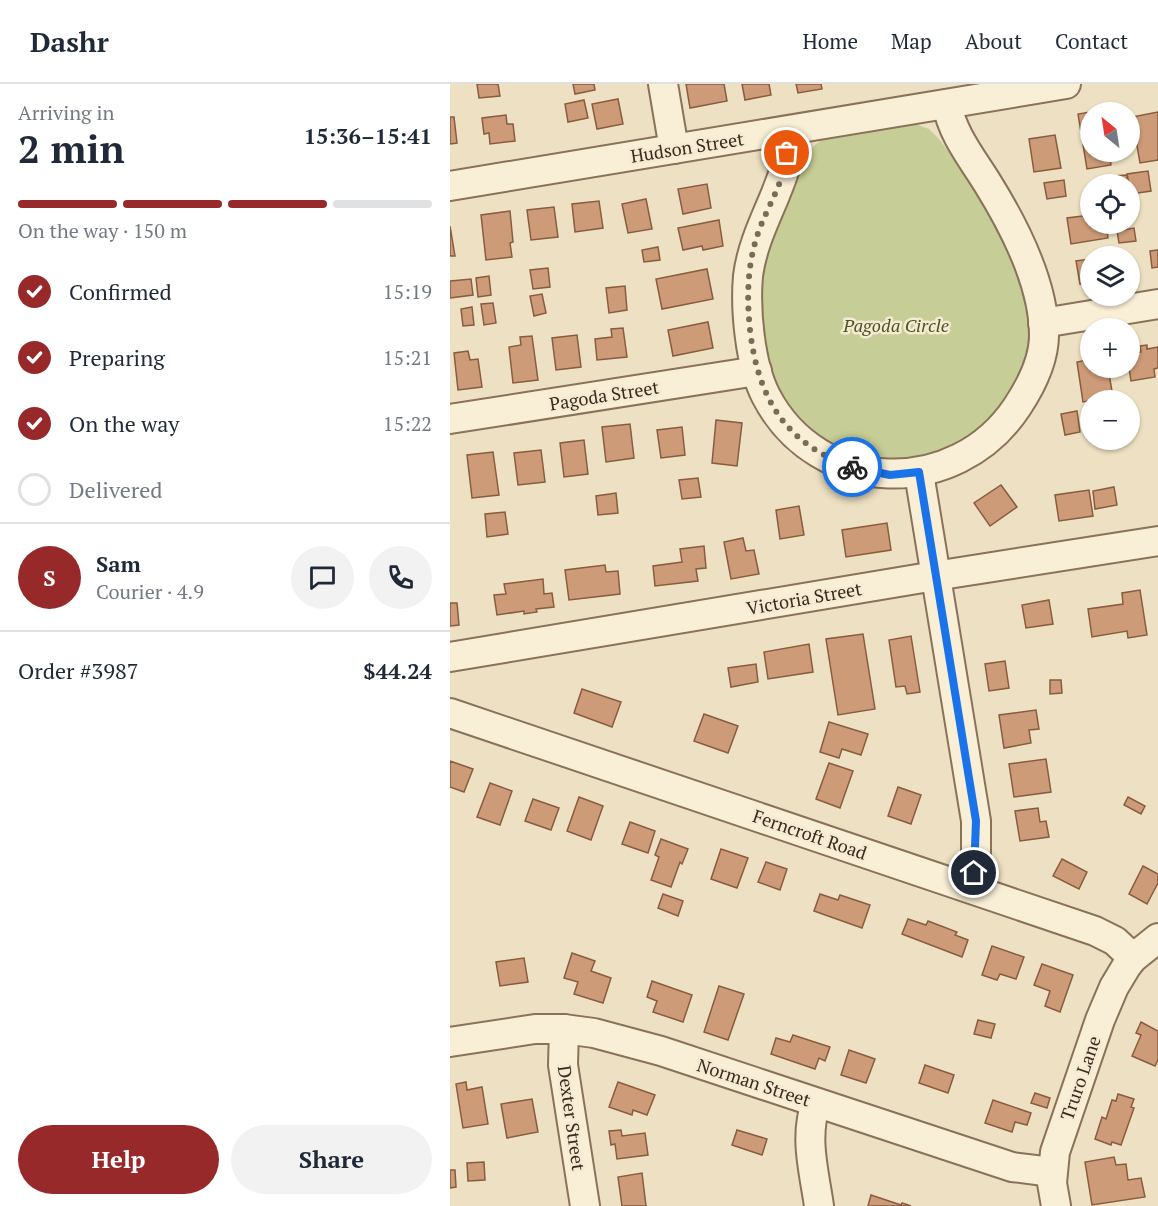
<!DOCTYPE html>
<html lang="en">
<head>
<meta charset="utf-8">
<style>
	body { margin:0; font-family:"PT Serif",serif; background:#f2f2f3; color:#1f2937; height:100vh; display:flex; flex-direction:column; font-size:22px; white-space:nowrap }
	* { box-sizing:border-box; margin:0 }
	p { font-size:20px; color:#747a83 }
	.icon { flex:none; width:33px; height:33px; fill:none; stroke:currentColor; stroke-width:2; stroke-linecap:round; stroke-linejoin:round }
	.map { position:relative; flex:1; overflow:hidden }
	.panel { display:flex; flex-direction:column; background:#fff; width:450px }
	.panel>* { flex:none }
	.needle { width:39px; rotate:330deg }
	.fabs { position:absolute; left:630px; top:18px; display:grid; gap:12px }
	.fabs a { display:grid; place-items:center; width:60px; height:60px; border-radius:50%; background:#fff; box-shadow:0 2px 4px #0004; font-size:30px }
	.pin { position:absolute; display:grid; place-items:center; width:51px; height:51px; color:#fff; margin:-26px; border:3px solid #fff; border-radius:50%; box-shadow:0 2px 6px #0007 }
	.courier { position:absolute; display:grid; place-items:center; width:60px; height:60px; margin:-30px; border:4px solid #1a73e8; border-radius:50%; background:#fff; color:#222; box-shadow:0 2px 8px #0007 }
	.summary em { font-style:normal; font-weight:700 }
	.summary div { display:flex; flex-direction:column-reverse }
	.summary { display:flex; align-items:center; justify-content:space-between; height:102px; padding:0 18px }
	h1 { font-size:39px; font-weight:700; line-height:45px }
	.bar { display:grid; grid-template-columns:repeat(4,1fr); gap:9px 6px; align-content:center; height:72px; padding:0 18px }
	.bar i { height:8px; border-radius:4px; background:#e0e1e3 }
	.bar .on { background:#98292a }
	.bar p { grid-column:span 4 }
	.line { display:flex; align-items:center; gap:15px; padding:0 18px; border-top:2px solid #e0e1e3 }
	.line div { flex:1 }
	.round { display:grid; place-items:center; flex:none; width:63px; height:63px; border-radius:32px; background:#f2f2f3 }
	ol { padding:0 18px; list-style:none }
	li { display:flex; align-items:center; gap:18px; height:66px }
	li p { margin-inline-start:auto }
	li .icon { padding:6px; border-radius:50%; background:#98292a; color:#fff; stroke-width:4 }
	li:last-child { color:#747a83 }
	li i { width:33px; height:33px; border:3px solid #e0e1e3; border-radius:50% }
	.button { display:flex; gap:12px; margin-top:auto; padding:12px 18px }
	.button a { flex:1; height:69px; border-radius:36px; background:#98292a; color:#fff; font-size:24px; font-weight:700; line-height:69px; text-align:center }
	.button a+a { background:#f2f2f3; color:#1f2937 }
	header { display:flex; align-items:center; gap:36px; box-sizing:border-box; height:84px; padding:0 30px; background:#fff; border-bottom:2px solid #e0e1e3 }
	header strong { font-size:28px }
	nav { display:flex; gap:33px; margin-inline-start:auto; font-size:21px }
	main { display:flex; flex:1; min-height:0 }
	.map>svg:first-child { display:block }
	.green { fill:#c6cd96 }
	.building { fill:#cd9b78; stroke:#885c3f; stroke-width:1.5 }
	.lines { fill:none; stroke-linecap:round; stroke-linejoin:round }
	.minor-casing { stroke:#897259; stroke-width:32 }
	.minor { stroke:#f9eed6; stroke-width:28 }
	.done { stroke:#786b58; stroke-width:6; stroke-dasharray:0 10.8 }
	.route { stroke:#1a73e8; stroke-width:8 }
	.labels { text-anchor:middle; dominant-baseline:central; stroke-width:5; stroke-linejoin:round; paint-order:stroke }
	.street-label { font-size:18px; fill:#382b1e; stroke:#f6ebd2 }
	.park-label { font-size:18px; font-style:italic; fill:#495524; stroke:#f6ebd2 }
</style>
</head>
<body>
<header>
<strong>Dashr</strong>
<nav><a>Home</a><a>Map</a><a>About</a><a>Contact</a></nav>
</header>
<main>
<section class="panel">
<div class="summary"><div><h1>2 min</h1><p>Arriving in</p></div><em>15:36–15:41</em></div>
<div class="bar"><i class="on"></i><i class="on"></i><i class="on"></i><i></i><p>On the way · 150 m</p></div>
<ol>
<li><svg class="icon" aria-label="check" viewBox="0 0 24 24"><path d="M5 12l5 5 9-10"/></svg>Confirmed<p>15:19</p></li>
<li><svg class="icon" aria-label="check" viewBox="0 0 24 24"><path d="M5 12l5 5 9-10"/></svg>Preparing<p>15:21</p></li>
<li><svg class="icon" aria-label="check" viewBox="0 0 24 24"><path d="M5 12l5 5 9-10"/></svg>On the way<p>15:22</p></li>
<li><i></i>Delivered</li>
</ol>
<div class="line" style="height:108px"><b class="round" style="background:#98292a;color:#fff">S</b><div><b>Sam</b><p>Courier · 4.9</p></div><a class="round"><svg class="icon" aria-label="chat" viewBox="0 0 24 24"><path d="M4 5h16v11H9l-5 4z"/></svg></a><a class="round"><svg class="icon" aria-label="phone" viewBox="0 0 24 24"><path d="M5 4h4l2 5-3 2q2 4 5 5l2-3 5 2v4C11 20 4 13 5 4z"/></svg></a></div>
<div class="line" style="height:78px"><div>Order #3987</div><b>$44.24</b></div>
<div class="button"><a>Help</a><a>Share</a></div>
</section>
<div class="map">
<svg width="708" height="1122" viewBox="0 0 708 1122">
	<rect width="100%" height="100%" fill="#eee1c3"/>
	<path class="green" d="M462,39L479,45L488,54C528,103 589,196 580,263C576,286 562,306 548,324C536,339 524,352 507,361C445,396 358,368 327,304C320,292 318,277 316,264C311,237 307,208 311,180C312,172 317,162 320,154C332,126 347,68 375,54C383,50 394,50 402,48C422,45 442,42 462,39Z"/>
	<g class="building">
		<polygon points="27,0 48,0 50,12 29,14"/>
		<polygon points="123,0 144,0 145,6 125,10"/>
		<polygon points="236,0 274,0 277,17 240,24"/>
		<polygon points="292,0 319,0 321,11 295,16"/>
		<polygon points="346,0 371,0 372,5 348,9"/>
		<polygon points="168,15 173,40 147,45 142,20"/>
		<polygon points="134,16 138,34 118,38 115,20"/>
		<polygon points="652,26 653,28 640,28 640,68 659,68 661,81 637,85 628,30"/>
		<polygon points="708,28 708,76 690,79 682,33"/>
		<polygon points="56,31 57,40 63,40 65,57 40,60 39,49 34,50 32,34"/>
		<polygon points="0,33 4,33 7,59 0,60"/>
		<polygon points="605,51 611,84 584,88 579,55"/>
		<polygon points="698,87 701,107 681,110 677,90"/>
		<polygon points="677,91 677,100 663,100 663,92"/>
		<polygon points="614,96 616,112 597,115 594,99"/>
		<polygon points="257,100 261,124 233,130 228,105"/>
		<polygon points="196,115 202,145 178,149 172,120"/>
		<polygon points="149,117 153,144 125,148 122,120"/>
		<polygon points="104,123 108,153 81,156 77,126"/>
		<polygon points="60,127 63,158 60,159 62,173 36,176 31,131"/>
		<polygon points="640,131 640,140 656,140 658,154 621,160 617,134"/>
		<polygon points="269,136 273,162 253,166 252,162 233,166 228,144"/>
		<polygon points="0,142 5,172 0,172"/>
		<polygon points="684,144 686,157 669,159 667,147"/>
		<polygon points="208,163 210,176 194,178 192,166"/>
		<polygon points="708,166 708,183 702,184 700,167"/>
		<polygon points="640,175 640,198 630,200 626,177"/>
		<polygon points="98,184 100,203 83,205 80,186"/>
		<polygon points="257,185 263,215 212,225 206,195"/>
		<polygon points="39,192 41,211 28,213 26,194"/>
		<polygon points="21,195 23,211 0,214 0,197"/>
		<polygon points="175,202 177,226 159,229 156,204"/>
		<polygon points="92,210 96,229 84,232 80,212"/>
		<polygon points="43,219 46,239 34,241 31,220"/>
		<polygon points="22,223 24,241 13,242 11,225"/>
		<polygon points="258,238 263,264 223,272 218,246"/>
		<polygon points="173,244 177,273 147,276 145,255 162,253 161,245"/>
		<polygon points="127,251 131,283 106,286 102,254"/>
		<polygon points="82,252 88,296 63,299 59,263 71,261 70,253"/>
		<polygon points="697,261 697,265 708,263 708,284 704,285 705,293 681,297 679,284 680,270 691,268 690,262"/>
		<polygon points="18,267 20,276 28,275 32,303 8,306 4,269"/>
		<polygon points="640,270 640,284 658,284 663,313 633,318 627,278 637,276 636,271"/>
		<polygon points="627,327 630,348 615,351 611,330"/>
		<polygon points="266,336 292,339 287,382 262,379"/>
		<polygon points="180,340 184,374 156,378 152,343"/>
		<polygon points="232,343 235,371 211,374 207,346"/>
		<polygon points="134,356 138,390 114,393 110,359"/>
		<polygon points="91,366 95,398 68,401 64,369"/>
		<polygon points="43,368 49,411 22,414 17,371"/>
		<polygon points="248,394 251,413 232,415 229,396"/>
		<polygon points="551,401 567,423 540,442 524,419"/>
		<polygon points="664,403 667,421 645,425 643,407"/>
		<polygon points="639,406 643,432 609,437 605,411"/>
		<polygon points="166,409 168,429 148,431 146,412"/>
		<polygon points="349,422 354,451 330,455 326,426"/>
		<polygon points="55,428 58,450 37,453 35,430"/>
		<polygon points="437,439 441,466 396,473 392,446"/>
		<polygon points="293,454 296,467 304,466 309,490 281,495 274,458"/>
		<polygon points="254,462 256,484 246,485 248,497 205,502 203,482 232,478 230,465"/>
		<polygon points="155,481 156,488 168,487 170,510 119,516 115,486"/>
		<polygon points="93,495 94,510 102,509 104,523 86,525 87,528 74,530 74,527 47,531 44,511 56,510 54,500"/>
		<polygon points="690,506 697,551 678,554 677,547 642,553 638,525 673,520 672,509"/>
		<polygon points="599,516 603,540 576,544 572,521"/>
		<polygon points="0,519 7,519 9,541 0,542"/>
		<polygon points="413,550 425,625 388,631 376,555"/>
		<polygon points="461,552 470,608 457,610 455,602 446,603 439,556"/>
		<polygon points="359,560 363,588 318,595 314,568"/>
		<polygon points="555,577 559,604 539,607 535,580"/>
		<polygon points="306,580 308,598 281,603 278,584"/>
		<polygon points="600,596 611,596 612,609 600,610"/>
		<polygon points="132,605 171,618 162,643 124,629"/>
		<polygon points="586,626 589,645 579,646 581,659 554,664 549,631"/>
		<polygon points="254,630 288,642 278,669 244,657"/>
		<polygon points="379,638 418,650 411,671 392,665 389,674 370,668"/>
		<polygon points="596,675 601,708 564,713 559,680"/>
		<polygon points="0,677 23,685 14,708 0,703"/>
		<polygon points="379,679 403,687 390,724 366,715"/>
		<polygon points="40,699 62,707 50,741 27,733"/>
		<polygon points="448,703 471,711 461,740 438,732"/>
		<polygon points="129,713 153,722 141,756 117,747"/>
		<polygon points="678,713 695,722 691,730 674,721"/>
		<polygon points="83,715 109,724 101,746 75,737"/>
		<polygon points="588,724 590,738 596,737 599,753 570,757 565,727"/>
		<polygon points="180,738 205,747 198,769 172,760"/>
		<polygon points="211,755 238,765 232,780 230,778 221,803 201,796 209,773 205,771"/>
		<polygon points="271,765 298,774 287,804 261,795"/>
		<polygon points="612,775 637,788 629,805 603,792"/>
		<polygon points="316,778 337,785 330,806 308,798"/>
		<polygon points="693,782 708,790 708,799 697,820 679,810"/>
		<polygon points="213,810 233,817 228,832 208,824"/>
		<polygon points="370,810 388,816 390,811 420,821 412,844 364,827"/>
		<polygon points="458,835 476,841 478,837 507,848 505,851 518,856 512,873 452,850"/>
		<polygon points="542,862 574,873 566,895 550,890 547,896 532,891"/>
		<polygon points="122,869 145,877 141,887 161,894 153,919 124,910 128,898 114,894"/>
		<polygon points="74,874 78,898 50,902 46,878"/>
		<polygon points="592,880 623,891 610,928 595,922 600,907 584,901"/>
		<polygon points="202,897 242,911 233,938 203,928 207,917 197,913"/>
		<polygon points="269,902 294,910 278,956 254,948"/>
		<polygon points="528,936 545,940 541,954 524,950"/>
		<polygon points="691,938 708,947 708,976 705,982 682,972 691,951 686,949"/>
		<polygon points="343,951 380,963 375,977 369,974 365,985 321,970 326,954 340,958"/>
		<polygon points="399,966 425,975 416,999 391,991"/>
		<polygon points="475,981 504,991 498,1009 469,999"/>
		<polygon points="16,998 17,1006 32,1003 38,1040 13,1044 6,1000"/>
		<polygon points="168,998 205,1011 197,1031 183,1026 182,1031 159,1023"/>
		<polygon points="585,1009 600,1014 597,1024 581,1019"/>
		<polygon points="668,1010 684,1015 681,1023 684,1024 671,1061 662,1058 661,1061 645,1055 652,1033 656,1035 662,1016 666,1017"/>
		<polygon points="82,1015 88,1048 57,1054 51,1020"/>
		<polygon points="543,1016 581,1029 577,1041 565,1038 562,1048 535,1039"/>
		<polygon points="171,1046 172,1052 195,1049 198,1071 167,1075 165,1060 161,1061 159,1047"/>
		<polygon points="287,1046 317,1055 312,1071 282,1061"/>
		<polygon points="664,1073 666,1081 676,1080 678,1096 691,1094 695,1113 642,1121 635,1078"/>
		<polygon points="34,1078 35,1096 18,1097 17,1079"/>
		<polygon points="0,1086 5,1086 6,1103 0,1104"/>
		<polygon points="192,1089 196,1122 172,1122 168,1093"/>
		<polygon points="421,1111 451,1121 452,1119 461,1122 418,1122"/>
	</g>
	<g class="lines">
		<g class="minor-casing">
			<g id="minor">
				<polyline points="213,0 224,65"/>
				<path d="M334,47L337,69L336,81C325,119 303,152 298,192C295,226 300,281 316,312C368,412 506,415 567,323C581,302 594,277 594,251C594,200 564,142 538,100C522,74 502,50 497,20"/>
				<polyline points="0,102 616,0"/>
				<polyline points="593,239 708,220"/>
				<polyline points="0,335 307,287"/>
				<polyline points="469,389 526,737 526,776 520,803"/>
				<polyline points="0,573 485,492 708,457"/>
				<polyline points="0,629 645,847 665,857 683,874"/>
				<polyline points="114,945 113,981 135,1122"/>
				<polyline points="0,958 85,945 114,945 144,949 211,967 562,1083 602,1088"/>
				<path d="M366,1019C354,1053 364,1087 369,1122"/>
				<polyline points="606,1122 602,1099 605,1068 650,936 664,903 676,883 683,874 708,854"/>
			</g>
		</g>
		<use href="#minor" class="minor"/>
	</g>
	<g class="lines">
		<path class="done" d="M337,69C334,102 313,128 305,159C297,188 297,217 300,246C308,314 335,360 402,383"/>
		<polyline class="route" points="402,383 440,391 469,388 526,737 524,789"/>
	</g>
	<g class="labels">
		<g class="street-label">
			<text transform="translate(237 63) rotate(-9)">Hudson Street</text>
			<text transform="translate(154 311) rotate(-9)">Pagoda Street</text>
			<text transform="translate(354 514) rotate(-10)">Victoria Street</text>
			<text transform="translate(360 750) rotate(19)">Ferncroft Road</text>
			<text transform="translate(630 994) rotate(-71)">Truro Lane</text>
			<text transform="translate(304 998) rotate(18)">Norman Street</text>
			<text transform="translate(122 1034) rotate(82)">Dexter Street</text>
		</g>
		<g class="park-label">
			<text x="446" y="241">Pagoda Circle</text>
		</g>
	</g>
</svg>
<div class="fabs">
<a><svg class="needle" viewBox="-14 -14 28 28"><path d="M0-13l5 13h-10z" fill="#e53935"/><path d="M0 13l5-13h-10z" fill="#747a83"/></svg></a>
<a><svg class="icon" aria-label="locate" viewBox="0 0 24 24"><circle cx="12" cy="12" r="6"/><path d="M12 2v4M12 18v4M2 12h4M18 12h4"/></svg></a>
<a><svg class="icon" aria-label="layers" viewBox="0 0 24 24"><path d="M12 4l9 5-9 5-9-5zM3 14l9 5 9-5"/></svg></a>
<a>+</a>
<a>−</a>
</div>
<div class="pin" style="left:337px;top:69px;background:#ea580c"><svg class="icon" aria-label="bag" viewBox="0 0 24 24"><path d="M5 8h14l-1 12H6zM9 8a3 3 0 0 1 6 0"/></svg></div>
<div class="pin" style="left:524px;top:789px;background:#1f2937"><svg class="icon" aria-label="home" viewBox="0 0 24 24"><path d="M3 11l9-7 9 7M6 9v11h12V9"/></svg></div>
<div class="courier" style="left:402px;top:383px"><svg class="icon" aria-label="bike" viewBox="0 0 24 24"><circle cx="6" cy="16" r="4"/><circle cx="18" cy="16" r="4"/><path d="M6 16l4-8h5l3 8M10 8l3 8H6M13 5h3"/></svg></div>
</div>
</main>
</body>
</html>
